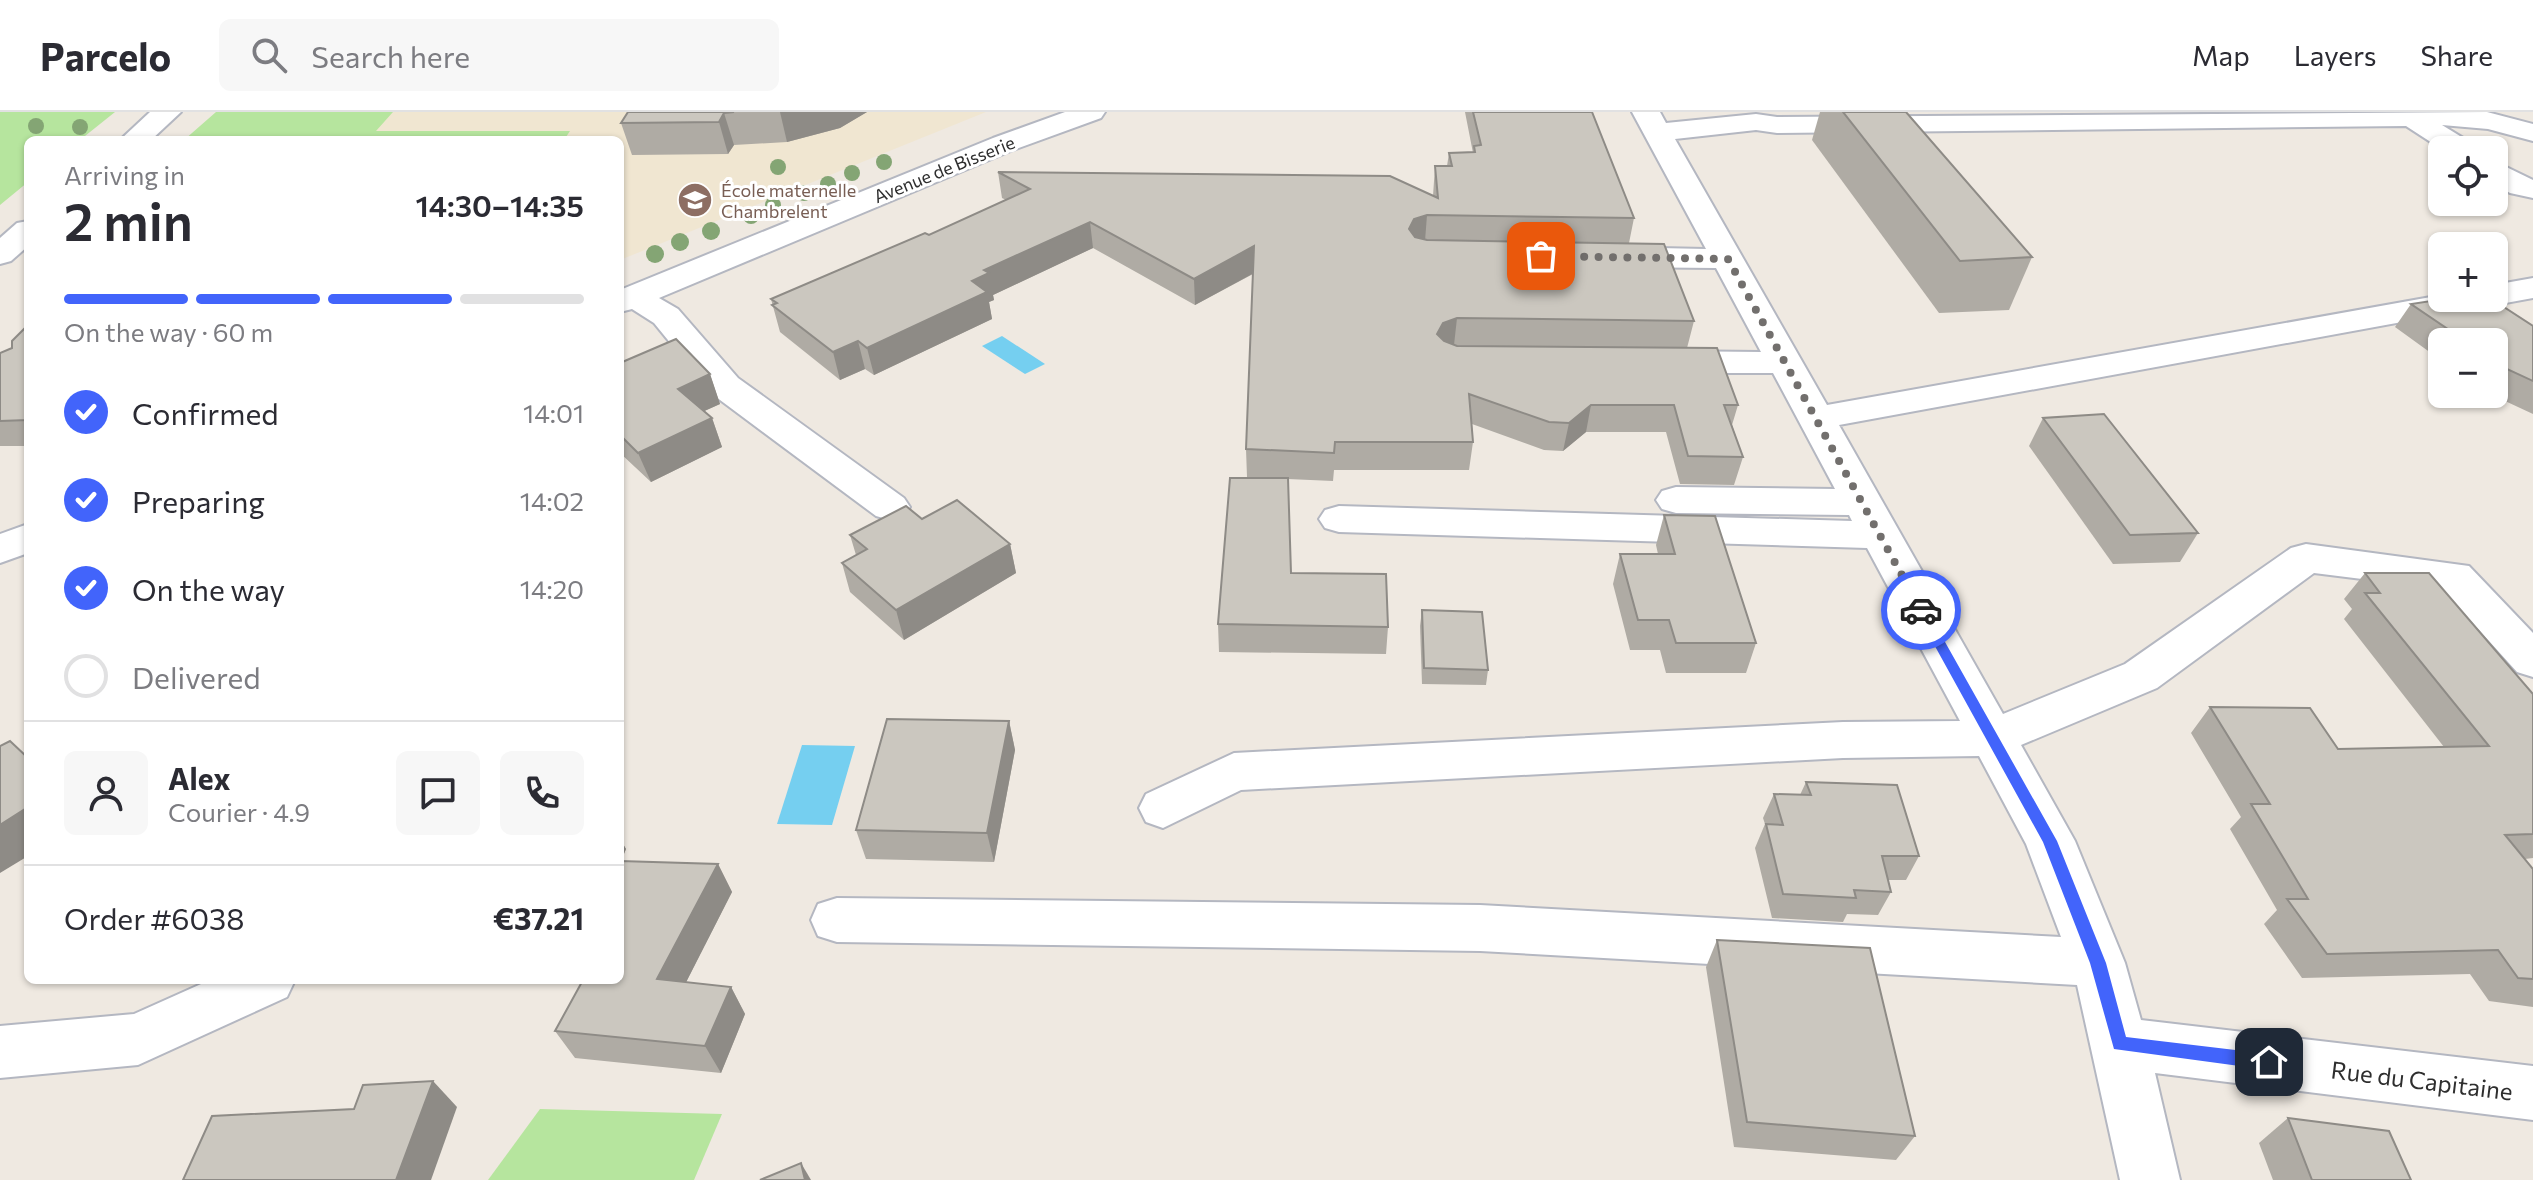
<!DOCTYPE html>
<html lang="en">
<head>
<meta charset="utf-8">
<style>
	body { margin:0; font-family:Commissioner,sans-serif; background:#f7f7f7; color:#2b2b33; height:100vh; display:flex; flex-direction:column; font-size:30px; white-space:nowrap }
	* { box-sizing:border-box; margin:0 }
	p { font-size:26px; color:#7c7c81 }
	.icon { flex:none; width:44px; height:44px; fill:none; stroke:currentColor; stroke-width:2; stroke-linecap:round; stroke-linejoin:round }
	.map { position:relative; flex:1; overflow:hidden }
	.details { position:absolute; left:24px; top:24px; width:600px; height:848px; display:flex; flex-direction:column; background:#fff; border-radius:12px; box-shadow:0 2px 6px #0004 }
	.details>* { flex:none }
	.buttons { position:absolute; left:2428px; top:24px; display:grid; gap:16px }
	.buttons a { display:grid; place-items:center; width:80px; height:80px; border-radius:12px; background:#fff; box-shadow:0 2px 6px #0004; font-size:40px }
	.pin { position:absolute; display:grid; place-items:center; width:68px; height:68px; color:#fff; margin:-34px; border-radius:16px; box-shadow:0 4px 12px #0006 }
	.courier { position:absolute; display:grid; place-items:center; width:80px; height:80px; margin:-40px; border:6px solid #4264fb; border-radius:50%; background:#fff; color:#222; box-shadow:0 2px 10px #0007 }
	.summary em { font-style:normal; font-weight:600 }
	.summary div { display:flex; flex-direction:column-reverse }
	.summary { display:flex; align-items:center; justify-content:space-between; height:136px; padding:0 40px }
	h1 { font-size:52px; font-weight:600; line-height:60px }
	.bar { display:grid; grid-template-columns:repeat(4,1fr); gap:12px 8px; align-content:center; height:96px; padding:0 40px }
	.bar i { height:10px; border-radius:6px; background:#e1e1e2 }
	.bar .active { background:#4264fb }
	.bar p { grid-column:span 4 }
	.line { display:flex; align-items:center; gap:20px; padding:0 40px; border-top:2px solid #e1e1e2 }
	.line div { flex:1 }
	.round { display:grid; place-items:center; flex:none; width:84px; height:84px; border-radius:12px; background:#f7f7f7 }
	ol { padding:0 40px; list-style:none }
	li { display:flex; align-items:center; gap:24px; height:88px }
	li p { margin-inline-start:auto }
	li .icon { padding:8px; border-radius:50%; background:#4264fb; color:#fff; stroke-width:4 }
	li:last-child { color:#7c7c81 }
	li i { width:44px; height:44px; border:4px solid #e1e1e2; border-radius:50% }
	header { display:flex; align-items:center; gap:48px; box-sizing:border-box; height:112px; padding:0 40px; background:#fff; border-bottom:2px solid #e1e1e2 }
	header strong { font-size:38px }
	nav { display:flex; gap:44px; margin-inline-start:auto; font-size:28px }
	.search { width:560px; height:72px; background:#f7f7f7; display:flex; align-items:center; gap:20px; box-sizing:border-box; padding:0 28px; border-radius:12px; color:#7c7c81; font-size:30px }
	.map>svg:first-child { display:block }
	.education { fill:#f0e6d1 }
	.green { fill:#b6e59e }
	.water { fill:#75cff0 }
	.lines { fill:none; stroke-linecap:round; stroke-linejoin:round }
	.minor-casing { stroke:#b4b7c1; stroke-width:4 }
	.minor { fill:#fff; fill-rule:evenodd }
	.tree { fill:#84a574 }
	.wall { fill:#afaba4 }
	.shaded-wall { fill:#8e8b86 }
	.building { fill:#cbc7bf; stroke:#8e8b86; stroke-width:2 }
	.route { fill:#4264fb }
	.done { stroke:#726f6d; stroke-width:8; stroke-dasharray:0 14.4 }
	.labels { text-anchor:middle; dominant-baseline:central; stroke-width:6; stroke-linejoin:round; paint-order:stroke }
	.far-street-label { font-size:18px; fill:#2e2e2e; stroke:#fff }
	.far-education-label { font-size:18px; fill:#785e54; stroke:#fff; text-anchor:start }
	.near-street-label { font-size:24px; fill:#2e2e2e; stroke:#fff }
</style>
</head>
<body>
<header>
<strong>Parcelo</strong>
<div class="search"><svg class="icon" aria-label="search" viewBox="0 0 24 24"><circle cx="10" cy="10" r="6"/><path d="M15 15l6 6"/></svg>Search here</div>
<nav><a>Map</a><a>Layers</a><a>Share</a></nav>
</header>
<div class="map">
<svg width="2533" height="1068" viewBox="0 0 2533 1068">
	<rect width="100%" height="100%" fill="#efe9e1"/>
	<polygon class="education" points="393,0 986,0 620,148 620,28 564,28 569,20 374,19"/>
	<g class="green">
		<polygon points="0,0 115,0 80,28 28,28 28,70 0,93"/>
		<polygon points="216,0 393,0 376,19 570,19 564,28 184,28"/>
		<polygon points="540,997 722,1002 694,1068 488,1068"/>
	</g>
	<g class="water">
		<polygon points="1002,224 1045,252 1025,262 982,234"/>
		<polygon points="802,633 855,634 832,713 777,712"/>
	</g>
	<g class="lines">
		<g class="minor-casing">
			<g id="minor">
				<polygon points="150,0 181,0 151,28 120,28"/>
				<polygon points="1065,0 1105,0 1101,6 1013,38 659,186 678,197 738,266 904,386 910,395 904,404 890,408 876,404 712,282 654,211 632,197 620,200 620,178 993,26"/>
				<polygon points="1632,0 1660,0 1666,11 1756,2 1777,5 2487,0 2533,12 2533,29 2488,17 2442,13 2473,32 2477,38 2443,38 2406,14 1777,21 1756,18 1675,27 1827,293 2442,183 2442,186 2494,186 2494,173 2533,166 2533,186 1839,313 2003,602 2125,552 2291,436 2306,432 2469,454 2533,521 2533,565 2517,560 2442,477 2314,461 2157,576 2021,633 2075,729 2125,851 2141,908 2533,954 2533,1008 2155,961 2180,1068 2120,1068 2077,873 1480,839 837,830 818,824 811,808 818,792 837,786 1480,793 2061,825 2026,732 1979,644 1843,646 1241,678 1163,716 1146,710 1139,696 1146,682 1234,641 1843,610 1960,609 1867,436 1339,420 1325,416 1319,407 1325,398 1339,394 1852,409 1849,403 1676,401 1662,397 1656,388 1662,379 1676,375 1835,377 1773,261 1664,261 1652,257 1646,250 1652,243 1664,239 1761,240 1716,156 1611,155 1600,152 1595,145 1600,138 1611,135 1706,137"/>
				<polygon points="2494,49 2533,68 2533,86 2510,81 2494,71"/>
				<polygon points="28,109 28,134 11,149 0,152 0,126 17,111"/>
				<polygon points="28,412 28,441 0,451 0,422"/>
				<polygon points="210,868 295,868 287,885 138,953 0,966 0,914 134,902"/>
			</g>
		</g>
		<use href="#minor" class="minor"/>
	</g>
	<g class="tree">
		<circle cx="36" cy="14" r="8"/>
		<circle cx="80" cy="15" r="8"/>
		<circle cx="884" cy="50" r="8"/>
		<circle cx="778" cy="55" r="8"/>
		<circle cx="852" cy="61" r="8"/>
		<circle cx="828" cy="72" r="8"/>
		<circle cx="804" cy="81" r="8"/>
		<circle cx="773" cy="93" r="8"/>
		<circle cx="751" cy="104" r="8"/>
		<circle cx="711" cy="119" r="9"/>
		<circle cx="680" cy="130" r="9"/>
		<circle cx="655" cy="142" r="9"/>
	</g>
	<g class="wall">
		<polygon points="628,0 867,0 840,16 787,30 734,33 728,42 632,43 621,11"/>
		<polygon points="1465,0 1592,0 1634,106 1629,131 1694,209 1687,236 1738,293 1732,313 1743,345 1734,373 1680,372 1666,320 1586,320 1563,339 1544,338 1472,312 1473,330 1469,358 1334,358 1333,369 1288,367 1291,461 1388,515 1386,542 1219,540 1218,512 1267,366 1247,365 1246,337 1253,162 1195,193 1093,136 993,183 994,188 989,190 992,207 874,263 865,257 840,268 780,220 771,187 929,123 1006,88 1002,86 998,60 1433,84 1435,54 1447,54 1449,41 1473,41"/>
		<polygon points="1820,0 1906,0 2032,145 2009,198 1939,201 1812,28"/>
		<polygon points="2411,192 2533,214 2533,302 2490,282 2494,282 2494,230 2442,230 2442,249 2395,215"/>
		<polygon points="28,213 28,334 0,334 0,241 12,236"/>
		<polygon points="620,251 710,262 720,292 704,299 712,306 722,335 651,370 620,341"/>
		<polygon points="2043,306 2198,421 2180,450 2113,452 2029,334"/>
		<polygon points="1664,403 1756,531 1746,561 1666,561 1660,538 1630,538 1613,472 1620,442 1658,442 1656,433"/>
		<polygon points="922,407 1010,432 1016,461 904,528 850,480 842,451 856,443 850,423"/>
		<polygon points="2365,461 2533,582 2533,746 2525,747 2533,757 2533,895 2489,889 2470,862 2302,866 2264,812 2277,798 2230,717 2241,705 2191,621 2210,595 2338,637 2444,635 2344,507 2352,497 2344,487"/>
		<polygon points="1422,498 1488,558 1486,573 1422,572 1420,514"/>
		<polygon points="1009,609 1015,638 994,750 866,747 856,718"/>
		<polygon points="1806,670 1919,744 1906,768 1888,768 1891,780 1878,803 1847,802 1843,810 1772,806 1755,736 1765,712 1763,706 1774,682 1800,683"/>
		<polygon points="620,727 626,737 621,749 718,752 732,780 686,870 731,875 745,902 721,961 575,946 555,919 620,868"/>
		<polygon points="1717,828 1915,1024 1896,1048 1734,1035 1706,855"/>
		<polygon points="2288,1006 2411,1068 2273,1068 2259,1031"/>
	</g>
	<g class="shaded-wall">
		<polygon points="780,0 867,0 840,16 787,30"/>
		<polygon points="724,1 734,33 728,42 719,10"/>
		<polygon points="1427,103 1425,129 1412,133 1409,117 1414,107"/>
		<polygon points="1090,110 1093,136 993,183 994,188 989,190 992,207 874,263 867,236 972,169 984,158"/>
		<polygon points="1254,134 1254,161 1195,193 1194,167"/>
		<polygon points="1457,206 1454,233 1440,238 1437,222 1443,211"/>
		<polygon points="858,229 865,257 840,268 833,240"/>
		<polygon points="710,262 720,292 689,306 678,277"/>
		<polygon points="1591,293 1586,320 1563,339 1569,311"/>
		<polygon points="712,306 722,335 651,370 638,341"/>
		<polygon points="1010,432 1016,461 904,528 896,498"/>
		<polygon points="1009,609 1015,638 994,750 987,721"/>
		<polygon points="28,695 28,744 0,761 0,713"/>
		<polygon points="620,727 626,737 620,751"/>
		<polygon points="718,752 732,780 674,894 657,867"/>
		<polygon points="731,875 745,902 721,961 705,934"/>
		<polygon points="433,969 457,995 431,1068 396,1068"/>
		<polygon points="801,1051 811,1068 805,1068"/>
	</g>
	<g class="building">
		<polygon points="628,0 734,0 724,1 719,10 621,11"/>
		<polygon points="1473,0 1592,0 1634,106 1427,103 1414,107 1409,117 1415,125 1427,128 1664,132 1694,209 1457,206 1443,211 1437,222 1444,229 1457,234 1717,236 1738,293 1724,293 1743,345 1688,344 1674,293 1591,293 1569,311 1549,310 1469,282 1473,330 1335,330 1334,341 1246,337 1254,134 1194,167 1090,110 984,158 989,161 972,169 987,180 867,236 858,229 833,240 772,193 777,191 771,187 925,121 929,123 1030,77 998,60 1390,64 1438,86 1435,54 1452,54 1449,41 1475,40 1474,34 1481,33"/>
		<polygon points="1843,0 1906,0 2032,145 1960,149"/>
		<polygon points="2451,186 2490,186 2533,214 2533,269 2494,251 2494,230 2467,230 2411,192"/>
		<polygon points="28,213 28,308 0,309 0,241 12,236 12,229"/>
		<polygon points="676,227 710,262 678,277 712,306 638,341 620,323 620,251"/>
		<polygon points="2104,302 2198,421 2130,423 2043,306"/>
		<polygon points="1230,366 1288,366 1291,461 1386,462 1388,515 1218,512"/>
		<polygon points="957,388 1010,432 896,498 842,451 867,437 850,423 906,394 922,407"/>
		<polygon points="1664,403 1715,404 1756,531 1676,531 1669,508 1638,508 1620,442 1675,442"/>
		<polygon points="2365,461 2429,461 2533,582 2533,722 2505,723 2533,757 2533,867 2518,866 2498,838 2327,842 2287,787 2308,787 2251,692 2270,692 2210,595 2310,596 2338,637 2489,634 2365,481 2380,481"/>
		<polygon points="1422,498 1482,500 1488,558 1424,556"/>
		<polygon points="887,607 1009,609 987,721 856,718"/>
		<polygon points="10,629 28,646 28,695 0,713 0,634"/>
		<polygon points="1806,670 1897,673 1919,744 1882,744 1891,780 1854,778 1856,786 1783,782 1766,712 1783,713 1774,682 1811,683"/>
		<polygon points="620,749 718,752 657,867 731,875 705,934 555,919 583,868 620,868"/>
		<polygon points="1717,828 1870,836 1915,1024 1747,1010"/>
		<polygon points="433,969 396,1068 183,1068 212,1004 354,997 363,973"/>
		<polygon points="2288,1006 2389,1019 2411,1068 2312,1068"/>
		<polygon points="801,1051 805,1068 760,1068"/>
	</g>
	<polygon class="route" points="1921,493 1927,498 2057,729 2106,851 2126,925 2269,942 2278,950 2275,955 2269,958 2114,937 2090,851 2043,730 1915,498"/>
	<g class="lines">
		<polyline class="done" points="1541,144 1728,147 1921,498"/>
	</g>
	<defs>
		<g id="school-disc" transform="scale(1.8)"><circle r="9.5" fill="#8d6e63" stroke="#fff"/><path d="M0-5L7-2L0 1L-7-2ZM-4 1L0 2.5L4 1V4Q0 6-4 4Z" fill="#fff"/></g>
	</defs>
	<g fill-rule="evenodd">
		<use href="#school-disc" x="695" y="88"/>
	</g>
	<g class="labels">
		<g class="far-street-label">
			<text transform="translate(944 57) rotate(-22)">Avenue de Bisserie</text>
		</g>
		<g class="far-education-label">
			<text x="721" y="78">École maternelle<tspan x="721" dy="21">Chambrelent</tspan></text>
		</g>
		<g class="near-street-label">
			<text transform="translate(2422 968) rotate(7)">Rue du Capitaine</text>
		</g>
	</g>
</svg>
<div class="buttons">
<a><svg class="icon" aria-label="locate" viewBox="0 0 24 24"><circle cx="12" cy="12" r="6"/><path d="M12 2v4M12 18v4M2 12h4M18 12h4"/></svg></a>
<a>+</a>
<a>−</a>
</div>
<div class="pin" style="left:1541px;top:144px;background:#ea580c"><svg class="icon" aria-label="bag" viewBox="0 0 24 24"><path d="M5 8h14l-1 12H6zM9 8a3 3 0 0 1 6 0"/></svg></div>
<div class="pin" style="left:2269px;top:950px;background:#1f2937"><svg class="icon" aria-label="home" viewBox="0 0 24 24"><path d="M3 11l9-7 9 7M6 9v11h12V9"/></svg></div>
<div class="courier" style="left:1921px;top:498px"><svg class="icon" aria-label="car" viewBox="0 0 24 24"><path d="M5 17H2v-5l4-1 3-4h7l3 4 3 1v5h-3M9 17h6M6 11h13"/><circle cx="7" cy="17" r="2"/><circle cx="17" cy="17" r="2"/></svg></div>
<section class="details">
<div class="summary"><div><h1>2 min</h1><p>Arriving in</p></div><em>14:30–14:35</em></div>
<div class="bar"><i class="active"></i><i class="active"></i><i class="active"></i><i></i><p>On the way · 60 m</p></div>
<ol>
<li><svg class="icon" aria-label="check" viewBox="0 0 24 24"><path d="M5 12l5 5 9-10"/></svg>Confirmed<p>14:01</p></li>
<li><svg class="icon" aria-label="check" viewBox="0 0 24 24"><path d="M5 12l5 5 9-10"/></svg>Preparing<p>14:02</p></li>
<li><svg class="icon" aria-label="check" viewBox="0 0 24 24"><path d="M5 12l5 5 9-10"/></svg>On the way<p>14:20</p></li>
<li><i></i>Delivered</li>
</ol>
<div class="line" style="height:144px"><a class="round"><svg class="icon" aria-label="person" viewBox="0 0 24 24"><circle cx="12" cy="8" r="4"/><path d="M4 21q1-7 8-7t8 7"/></svg></a><div><b>Alex</b><p>Courier · 4.9</p></div><a class="round"><svg class="icon" aria-label="chat" viewBox="0 0 24 24"><path d="M4 5h16v11H9l-5 4z"/></svg></a><a class="round"><svg class="icon" aria-label="phone" viewBox="0 0 24 24"><path d="M5 4h4l2 5-3 2q2 4 5 5l2-3 5 2v4C11 20 4 13 5 4z"/></svg></a></div>
<div class="line" style="height:104px"><div>Order #6038</div><b>€37.21</b></div>
</section>
</div>
</body>
</html>
